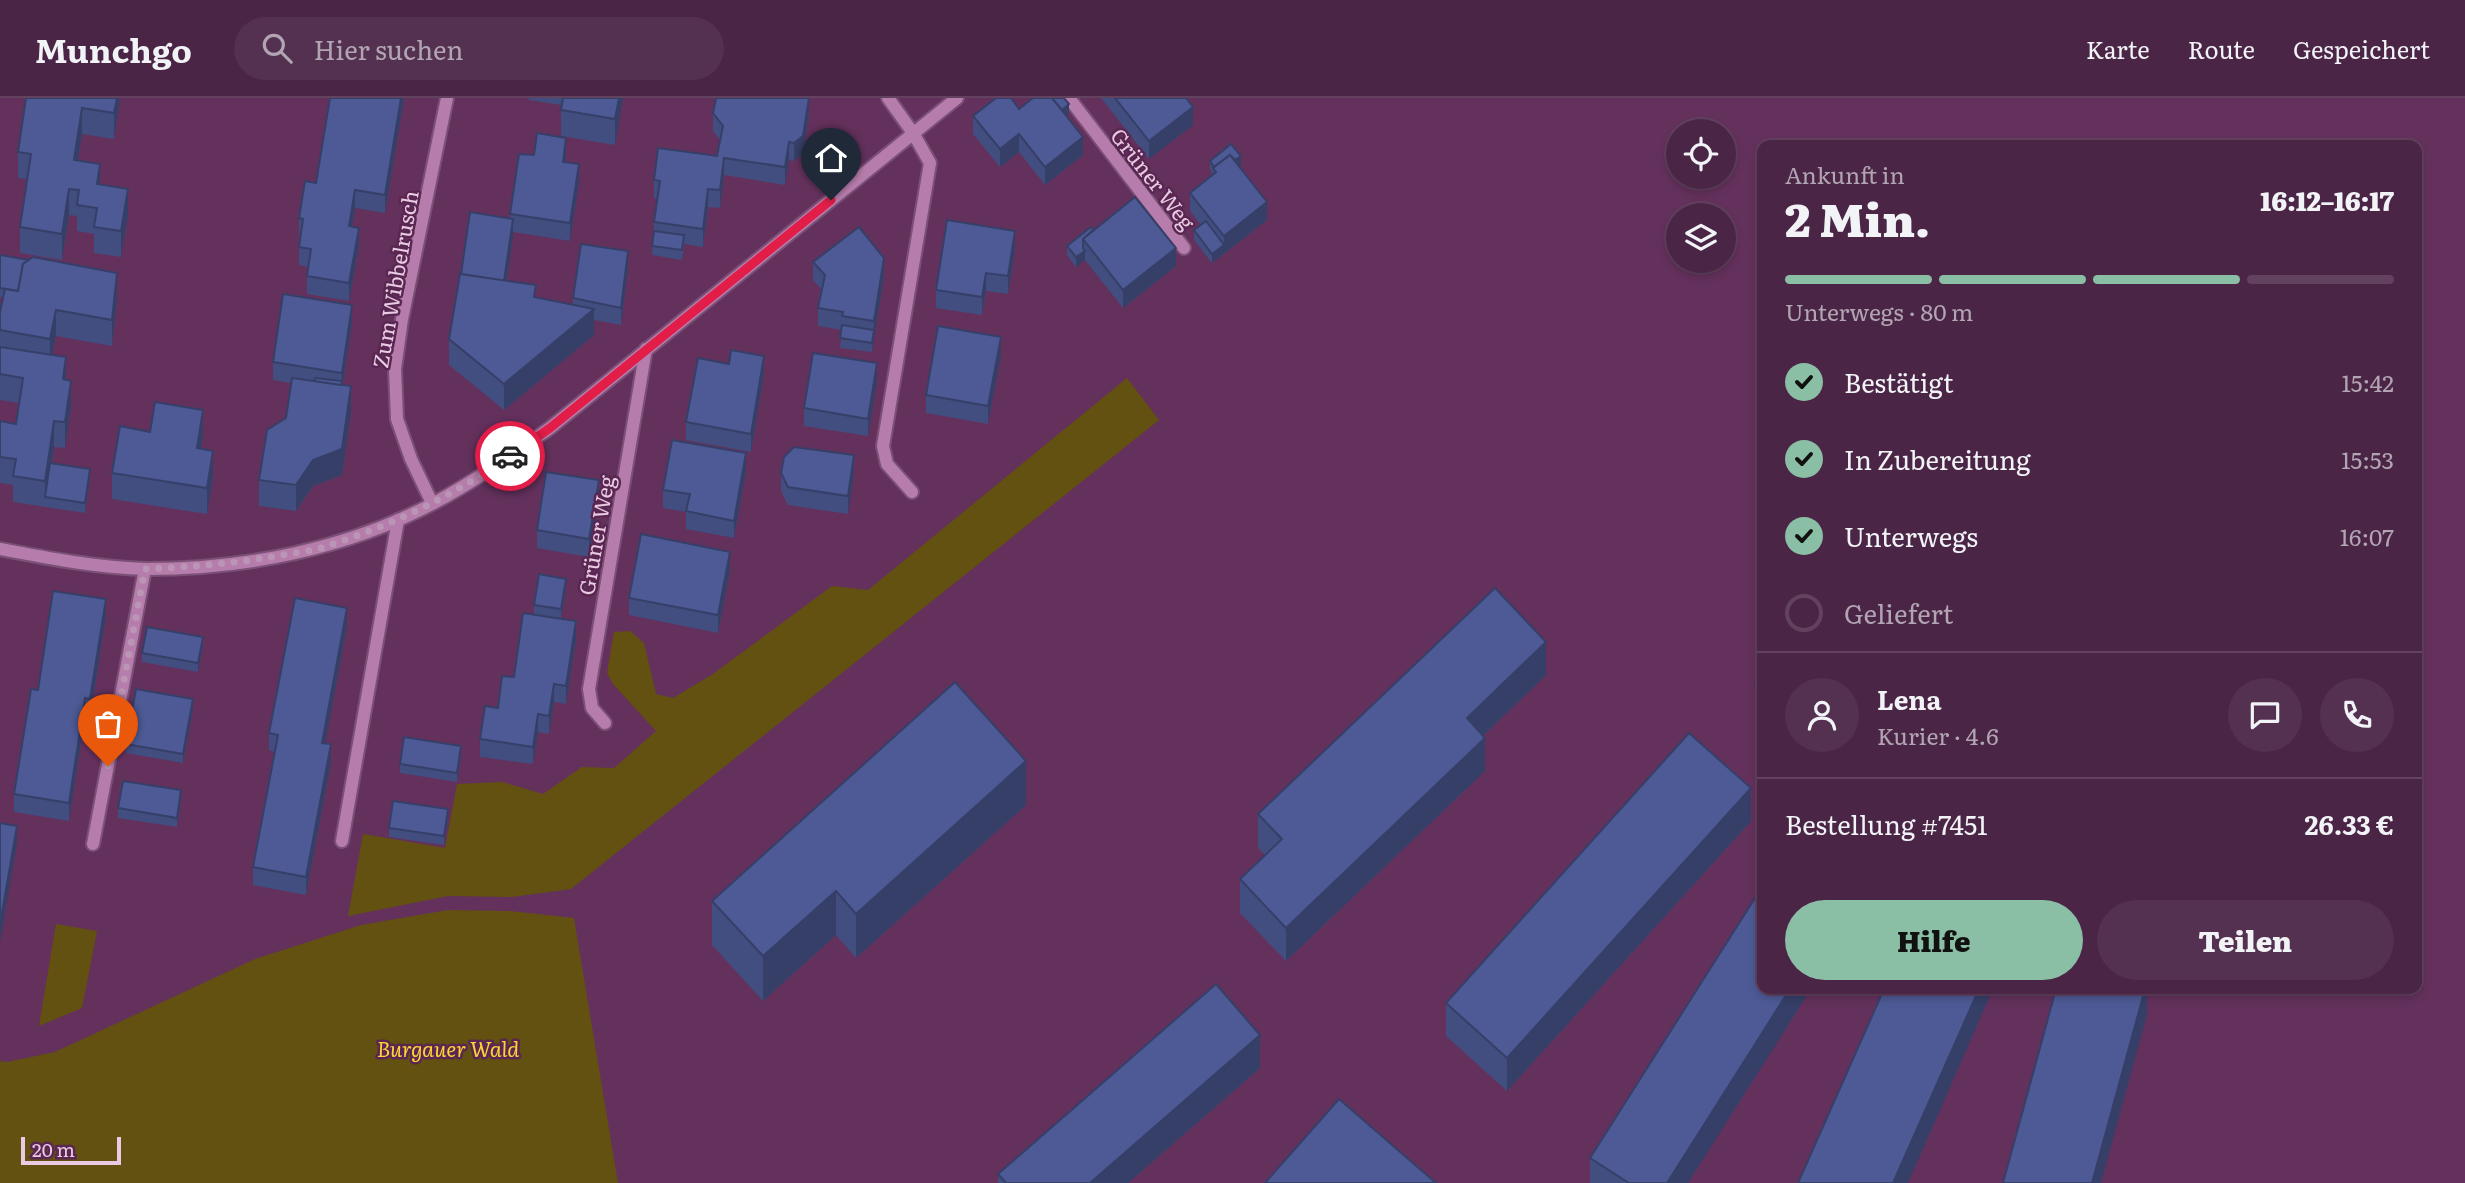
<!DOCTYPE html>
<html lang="de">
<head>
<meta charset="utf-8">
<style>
	body { margin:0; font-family:Literata,serif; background:#553151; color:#f1f3f6; height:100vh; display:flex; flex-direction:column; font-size:26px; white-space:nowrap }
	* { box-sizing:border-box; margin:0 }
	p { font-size:23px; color:#b2a5b3 }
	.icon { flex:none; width:38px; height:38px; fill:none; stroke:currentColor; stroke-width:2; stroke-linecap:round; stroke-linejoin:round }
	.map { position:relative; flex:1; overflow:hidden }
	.side { position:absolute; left:1757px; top:42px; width:665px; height:854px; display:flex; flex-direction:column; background:#4b2546; border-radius:14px; box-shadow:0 4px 10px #0003,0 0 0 2px #62425f }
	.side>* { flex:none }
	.buttons { position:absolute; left:1666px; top:21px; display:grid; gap:14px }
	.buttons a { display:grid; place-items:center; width:70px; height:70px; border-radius:50%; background:#4b2546; box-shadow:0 4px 10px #0003,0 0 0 2px #62425f; font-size:35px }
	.scale { position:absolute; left:21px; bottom:18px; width:100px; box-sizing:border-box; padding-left:7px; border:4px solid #eacbe4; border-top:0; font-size:19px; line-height:24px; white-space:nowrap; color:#eacbe4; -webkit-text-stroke:5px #592752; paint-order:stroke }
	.pin { position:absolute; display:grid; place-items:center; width:60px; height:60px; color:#fff; margin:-72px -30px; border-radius:50% 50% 50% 0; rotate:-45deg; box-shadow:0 0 7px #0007 }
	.pin .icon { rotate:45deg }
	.courier { position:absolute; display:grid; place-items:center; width:70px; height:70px; margin:-35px; border:5px solid #e11d48; border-radius:50%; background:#fff; color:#222; box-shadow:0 2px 9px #0007 }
	.overview em { font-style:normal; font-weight:800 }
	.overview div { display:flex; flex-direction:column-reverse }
	.overview { display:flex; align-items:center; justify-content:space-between; height:119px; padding:0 28px }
	h1 { font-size:46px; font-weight:800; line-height:52px }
	.bar { display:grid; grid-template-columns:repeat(4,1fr); gap:10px 7px; align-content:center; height:84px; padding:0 28px }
	.bar i { height:9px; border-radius:5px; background:#62425f }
	.bar .active { background:#8abfa5 }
	.bar p { grid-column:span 4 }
	.line { display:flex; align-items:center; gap:18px; padding:0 28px; border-top:2px solid #62425f }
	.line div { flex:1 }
	.round { display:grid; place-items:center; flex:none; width:74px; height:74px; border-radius:37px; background:#553151 }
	ol { padding:0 28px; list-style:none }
	li { display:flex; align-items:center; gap:21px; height:77px }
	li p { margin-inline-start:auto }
	li .icon { padding:7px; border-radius:50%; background:#8abfa5; color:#111; stroke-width:4 }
	li:last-child { color:#b2a5b3 }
	li i { width:38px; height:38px; border:4px solid #62425f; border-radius:50% }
	.button { display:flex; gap:14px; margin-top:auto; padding:14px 28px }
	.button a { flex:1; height:80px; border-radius:42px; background:#8abfa5; color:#111; font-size:28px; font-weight:800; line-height:80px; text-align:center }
	.button a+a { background:#553151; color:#f1f3f6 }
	header { display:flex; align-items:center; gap:42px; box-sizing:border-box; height:98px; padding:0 35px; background:#4b2546; border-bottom:2px solid #62425f }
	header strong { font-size:33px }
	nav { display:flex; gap:38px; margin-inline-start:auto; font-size:24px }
	.search { width:490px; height:63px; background:#553151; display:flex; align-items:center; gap:18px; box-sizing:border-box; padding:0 24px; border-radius:38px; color:#b2a5b3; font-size:26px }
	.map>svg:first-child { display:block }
	.green { fill:#625110 }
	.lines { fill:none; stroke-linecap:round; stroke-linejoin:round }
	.minor-casing { stroke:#7b5076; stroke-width:16 }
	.minor { stroke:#b67dac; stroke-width:12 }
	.wall { fill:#424d80 }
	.shaded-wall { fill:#363f68 }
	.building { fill:#4d5a95; stroke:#363f68; stroke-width:2 }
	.done { stroke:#bb95b5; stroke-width:7; stroke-dasharray:0 12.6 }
	.route { stroke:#e11d48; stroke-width:9 }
	.labels { text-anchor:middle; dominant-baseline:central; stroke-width:5; stroke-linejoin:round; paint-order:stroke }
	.street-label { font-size:21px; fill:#eacbe4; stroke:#592752 }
	.park-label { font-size:21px; font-style:italic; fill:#fdd335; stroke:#592752 }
</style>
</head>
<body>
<header>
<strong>Munchgo</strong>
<div class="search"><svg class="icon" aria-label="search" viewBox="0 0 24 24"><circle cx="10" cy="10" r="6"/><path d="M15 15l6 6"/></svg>Hier suchen</div>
<nav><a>Karte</a><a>Route</a><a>Gespeichert</a></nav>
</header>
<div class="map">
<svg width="2465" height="1085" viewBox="0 0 2465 1085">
	<rect width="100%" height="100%" fill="#64315d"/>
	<g class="green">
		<polygon points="1127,280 1159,322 571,791 512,799 448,798 348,818 363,736 445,750 457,686 502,684 543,696 582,669 614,670 656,633 613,586 607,575 614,534 630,533 644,545 656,596 673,600 713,576 832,488 868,492"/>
		<polygon points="448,812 510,813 574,820 618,1085 0,1085 0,963 7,964 55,954 255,861 361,827"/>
		<polygon points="56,826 97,833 82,910 39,928"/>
	</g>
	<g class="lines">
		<g class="minor-casing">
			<g id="minor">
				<polyline points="888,0 913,35 930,65 883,348 887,366 912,394"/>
				<polyline points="1069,0 1184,150"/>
				<polyline points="432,405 411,361 397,321 395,271 402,221 447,0"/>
				<path d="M0,451C46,460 100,470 147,471C245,471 347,451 434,405C475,383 512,357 550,330L957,0"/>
				<polyline points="605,625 592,610 589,591 646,251"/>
				<polyline points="342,743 398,422"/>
				<polyline points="93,746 145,471"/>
			</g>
		</g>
		<use href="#minor" class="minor"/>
	</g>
	<g class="wall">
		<polygon points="26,0 120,0 114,41 82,36 78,63 128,117 121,159 94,155 94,136 77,133 77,118 69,117 62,162 20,155 20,129 27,81 18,80 18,54"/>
		<polygon points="404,0 385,115 355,110 352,129 359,148 349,203 307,196 307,178 309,169 299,167 299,149 301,138 299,137 299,120 316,85"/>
		<polygon points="529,0 623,0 615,47 561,38 561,7 529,2"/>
		<polygon points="1101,0 1186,0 1193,27 1149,61"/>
		<polygon points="1019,11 1069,16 1066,18 1083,57 1045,87 1019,54 1000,69 973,36 973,18"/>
		<polygon points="713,15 809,16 803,56 794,63 789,62 785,87 724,77 720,110 708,109 703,149 684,146 682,162 652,157 654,124 658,101 654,100 654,82 717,58 720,42 713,33"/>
		<polygon points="534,57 566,58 566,64 579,84 570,143 513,134 507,183 536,200 573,207 573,200 628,171 621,227 594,222 594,237 504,312 449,267 449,241 510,120 510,116"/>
		<polygon points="1210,63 1241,67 1239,68 1267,122 1212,165 1194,142 1194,132 1201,127 1190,113 1190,95 1213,77 1210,72"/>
		<polygon points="1093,132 1176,168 1123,210 1085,162 1076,169 1067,157 1067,148"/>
		<polygon points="1015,151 1008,196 986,193 982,217 936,210 936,192"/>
		<polygon points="0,157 117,201 112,248 56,238 52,257 66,282 71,309 65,350 54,349 52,365 90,380 85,415 13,404 13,387 0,385 0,323 16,326 19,305 0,302 0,214 3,200 0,199"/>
		<polygon points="813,164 884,178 872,254 840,250 842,232 818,228 818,210 822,192 813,182"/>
		<polygon points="352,224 343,287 351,314 342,377 313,388 296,413 259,408 259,382 286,320 291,285 273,282 273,264"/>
		<polygon points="1001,257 988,326 926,315 926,297"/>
		<polygon points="764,276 751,354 686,342 686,324"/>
		<polygon points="877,283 868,338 804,328 804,310"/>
		<polygon points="150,334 203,338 201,351 213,379 207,416 112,401 112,375"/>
		<polygon points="746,373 734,440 686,431 686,414 663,410 663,392"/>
		<polygon points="781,375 854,375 848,416 788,407 781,393"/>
		<polygon points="599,400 589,459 537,450 537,432"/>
		<polygon points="730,472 718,535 629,517 629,500"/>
		<polygon points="566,490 561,521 534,516 534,507"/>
		<polygon points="106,519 90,619 85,618 69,723 14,714 14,696 38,592"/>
		<polygon points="347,528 325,646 331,664 306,797 253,787 253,769 275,654 269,652 269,635"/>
		<polygon points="576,541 566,606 554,604 549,636 538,634 533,666 480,659 480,641 514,579"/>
		<polygon points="203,548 198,574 142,564 142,555"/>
		<polygon points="1762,573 1762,623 1755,619 1755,586"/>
		<polygon points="1546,577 1483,638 1485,673 1286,863 1240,815 1240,781 1265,757 1258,750 1258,716"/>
		<polygon points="193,611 183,665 126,655 126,646"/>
		<polygon points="461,657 457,684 400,675 400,666"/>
		<polygon points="181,702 177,729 118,720 118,710"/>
		<polygon points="1026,707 856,860 836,837 763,903 712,847 712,803"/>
		<polygon points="448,721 444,747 389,739 389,730"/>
		<polygon points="1751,723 1507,993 1446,938 1446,905"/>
		<polygon points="1260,970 1128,1085 998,1085 998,1076"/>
		<polygon points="1590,1060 1688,1085 1590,1085"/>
	</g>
	<g class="shaded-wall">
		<polygon points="117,0 120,0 114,41 114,15"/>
		<polygon points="401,0 404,0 385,115 385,97"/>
		<polygon points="619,0 623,0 615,47 615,21"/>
		<polygon points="809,0 809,16 803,56 794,63 794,45"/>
		<polygon points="1069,6 1069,16 1057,25 1057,16"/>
		<polygon points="1193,9 1193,27 1149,61 1149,43"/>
		<polygon points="82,10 82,36 74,88 74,62"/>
		<polygon points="1019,36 1019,54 1000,69 1000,51"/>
		<polygon points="1083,39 1083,57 1045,87 1045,69"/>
		<polygon points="566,40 566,58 563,82 563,64"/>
		<polygon points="789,44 789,62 785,87 785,69"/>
		<polygon points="1241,58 1241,67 1219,84 1219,75"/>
		<polygon points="724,60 724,77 720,110 720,92"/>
		<polygon points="100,66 100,92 97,86"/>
		<polygon points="579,66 579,84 570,143 570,125"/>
		<polygon points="69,91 69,117 62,162 62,136"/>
		<polygon points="128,91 128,117 121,159 121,133"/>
		<polygon points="708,91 708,109 703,149 703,131"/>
		<polygon points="355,92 355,110 349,146 349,128"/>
		<polygon points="1267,104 1267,122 1212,165 1212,156 1224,147 1224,138"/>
		<polygon points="513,121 513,139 503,208 503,191"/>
		<polygon points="359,130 359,148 349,203 349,185"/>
		<polygon points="1015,133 1015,151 1008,196 1008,178"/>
		<polygon points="1176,150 1176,168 1123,210 1123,192"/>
		<polygon points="628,153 628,171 621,227 621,210"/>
		<polygon points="1085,153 1085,162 1076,169 1076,159"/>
		<polygon points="884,160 884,178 872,254 874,223"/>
		<polygon points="117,175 117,201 112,248 112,222"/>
		<polygon points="986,175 986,193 982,217 982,199"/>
		<polygon points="352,207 352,224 339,313 342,275"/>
		<polygon points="594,211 594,237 504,312 504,286"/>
		<polygon points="56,212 56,238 50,267 50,241"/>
		<polygon points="1001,239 1001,257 988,326 988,308"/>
		<polygon points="764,258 764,276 751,354 751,336"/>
		<polygon points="66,259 66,285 63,281"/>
		<polygon points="877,265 877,283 868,338 868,321"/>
		<polygon points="71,283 71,309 65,350 65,324"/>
		<polygon points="351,288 351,314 342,377 313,388 296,413 296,387"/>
		<polygon points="203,312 203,338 197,376 197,350"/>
		<polygon points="54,323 54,349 47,400 45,399 45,383"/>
		<polygon points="213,353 213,379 207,416 207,390"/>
		<polygon points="746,355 746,373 734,440 734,423"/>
		<polygon points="854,357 854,375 848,416 848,398"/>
		<polygon points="90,371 90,380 85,415 85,405"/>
		<polygon points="599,382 599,400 589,459 589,441"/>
		<polygon points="730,454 730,472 718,535 718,517"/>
		<polygon points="566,481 566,490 561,521 561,511"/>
		<polygon points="106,501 106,519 90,619 90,601"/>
		<polygon points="347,510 347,528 322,663 322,645"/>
		<polygon points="576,523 576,541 566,606 566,588"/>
		<polygon points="203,539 203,548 198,574 198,565"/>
		<polygon points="1546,544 1546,577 1467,653 1467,620"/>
		<polygon points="554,586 554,604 549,636 549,618"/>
		<polygon points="85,600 85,618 69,723 69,705"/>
		<polygon points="193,601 193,611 183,665 183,656"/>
		<polygon points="538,616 538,634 533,666 533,649"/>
		<polygon points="1485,640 1485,673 1286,863 1286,830"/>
		<polygon points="331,646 331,664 306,797 306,779"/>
		<polygon points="461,648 461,657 457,684 457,675"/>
		<polygon points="1026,663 1026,707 856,860 856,816"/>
		<polygon points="1751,690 1751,723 1507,993 1507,960"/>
		<polygon points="181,692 181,702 177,729 177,720"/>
		<polygon points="448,711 448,721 444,747 444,738"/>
		<polygon points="17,728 17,745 0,844 0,826"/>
		<polygon points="836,793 836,837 763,903 763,858"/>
		<polygon points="1790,891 1811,891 1688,1085 1667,1085"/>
		<polygon points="1979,891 1993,891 1908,1085 1893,1085"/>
		<polygon points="2145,891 2147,891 2147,917 2101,1085 2092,1085"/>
		<polygon points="1260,937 1260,970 1128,1085 1090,1085"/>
	</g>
	<g class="building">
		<polygon points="26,0 117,0 114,15 82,10 74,62 100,66 97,86 128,91 121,133 94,129 97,110 77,107 79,92 69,91 62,136 20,129 31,56 18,54"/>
		<polygon points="330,0 401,0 385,97 355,92 349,128 359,130 349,185 307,178 311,151 299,149 303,121 299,120 305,83 316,85"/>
		<polygon points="563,0 619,0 615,21 561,12"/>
		<polygon points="716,0 809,0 803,38 794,45 789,44 785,69 724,60 720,92 708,91 703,131 654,124 660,83 654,82 658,50 717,58 723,28 713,15"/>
		<polygon points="996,0 1011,0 1019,11 1033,0 1052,0 1083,39 1045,69 1019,36 1000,51 973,18"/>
		<polygon points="1052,0 1064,0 1069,6 1062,12"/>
		<polygon points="1115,0 1186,0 1193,9 1149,43"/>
		<polygon points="537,35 566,40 563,64 579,66 570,125 510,116 519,56 534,57"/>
		<polygon points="1231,46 1241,58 1235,62 1230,57 1214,69 1210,63"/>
		<polygon points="1230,57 1267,104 1224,138 1190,95 1216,74 1213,70"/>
		<polygon points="1135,99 1176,150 1123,192 1083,141"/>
		<polygon points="470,114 513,121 504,183 461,176"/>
		<polygon points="947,122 1015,133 1008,178 986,175 982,199 936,192"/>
		<polygon points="1206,123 1224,147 1212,156 1194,132"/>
		<polygon points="859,129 884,160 874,223 842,218 843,214 818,210 825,177 813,164"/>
		<polygon points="1091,129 1093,132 1083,141 1083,150 1085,153 1076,159 1067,148"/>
		<polygon points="654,133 684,137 682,152 652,148"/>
		<polygon points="581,146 628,153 621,210 573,200"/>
		<polygon points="0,157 29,162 23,166 18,193 0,190"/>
		<polygon points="33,159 117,175 112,222 56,212 50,241 0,232 0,214 5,191 18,193 23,166"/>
		<polygon points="460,176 536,187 534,199 594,211 504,286 449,241"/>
		<polygon points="283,196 352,207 342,275 273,264"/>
		<polygon points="842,227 874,232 872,245 840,240"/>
		<polygon points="938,228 1001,239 988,308 926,297"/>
		<polygon points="0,249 66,259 63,281 71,283 65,324 54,323 45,383 13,378 16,361 0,359 0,323 16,326 23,280 0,276"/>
		<polygon points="731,252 764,258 751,336 686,324 698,260 729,266"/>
		<polygon points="813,255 877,265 868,321 804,310"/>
		<polygon points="292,280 351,288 342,351 313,362 296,387 259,382 267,332 286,320"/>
		<polygon points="315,280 342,283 341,287 314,283"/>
		<polygon points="155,304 203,312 197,350 213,353 207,390 112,375 120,328 150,334"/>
		<polygon points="672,342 746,355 734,423 686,413 690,396 663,392"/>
		<polygon points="794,349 854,357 848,398 788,389 781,375 784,359"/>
		<polygon points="50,365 90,371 85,405 45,399"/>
		<polygon points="546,374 599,382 589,441 537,432"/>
		<polygon points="641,436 730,454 718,517 629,500"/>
		<polygon points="539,476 566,481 561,511 534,507"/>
		<polygon points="1495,490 1546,544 1467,620 1485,640 1286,830 1240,781 1282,741 1258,716"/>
		<polygon points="53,493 106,501 90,601 85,600 69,705 14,696 31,591 38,592"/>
		<polygon points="295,500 347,510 322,645 331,646 306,779 253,769 278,637 269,635"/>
		<polygon points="523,515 576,523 566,588 554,586 549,618 538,616 533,649 480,641 485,608 498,610 502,578 514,579"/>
		<polygon points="147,529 203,539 198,565 142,555"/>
		<polygon points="1762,573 1762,590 1755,586"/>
		<polygon points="955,584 1026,663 856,816 836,793 763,858 712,803"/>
		<polygon points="136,591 193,601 183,656 126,646"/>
		<polygon points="1689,635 1751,690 1507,960 1446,905"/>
		<polygon points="404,639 461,648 457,675 400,666"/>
		<polygon points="123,683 181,692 177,720 118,710"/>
		<polygon points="393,703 448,711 444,738 389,730"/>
		<polygon points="0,725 17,728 0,826"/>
		<polygon points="1762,789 1762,891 1790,891 1667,1085 1629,1085 1590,1060"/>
		<polygon points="1216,886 1260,937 1090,1085 1006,1085 998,1076"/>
		<polygon points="1884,891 1979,891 1893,1085 1798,1085"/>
		<polygon points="2056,891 2145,891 2092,1085 2003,1085"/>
		<polygon points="1339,1001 1436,1085 1265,1085"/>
	</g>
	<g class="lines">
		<path class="done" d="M108,668L145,471C193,469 240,465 288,456C300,454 313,453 324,449C391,428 453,398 510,358"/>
		<polyline class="route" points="510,358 550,330 831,102"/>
	</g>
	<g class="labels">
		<g class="street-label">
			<text transform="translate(1154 80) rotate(52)">Grüner Weg</text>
			<text transform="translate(394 181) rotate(-80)">Zum Wibbelrusch</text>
			<text transform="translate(595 437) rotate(-80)">Grüner Weg</text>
		</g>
		<g class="park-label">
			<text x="448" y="949">Burgauer Wald</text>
		</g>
	</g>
</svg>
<div class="buttons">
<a><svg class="icon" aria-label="locate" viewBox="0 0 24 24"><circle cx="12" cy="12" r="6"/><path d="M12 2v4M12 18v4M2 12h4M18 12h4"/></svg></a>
<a><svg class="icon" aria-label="layers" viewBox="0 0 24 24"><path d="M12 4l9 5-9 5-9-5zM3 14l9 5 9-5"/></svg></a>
</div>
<div class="scale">20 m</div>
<div class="pin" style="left:108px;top:668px;background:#ea580c"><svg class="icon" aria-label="bag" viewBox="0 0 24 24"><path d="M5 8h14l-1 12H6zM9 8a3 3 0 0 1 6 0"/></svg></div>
<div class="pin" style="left:831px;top:102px;background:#1f2937"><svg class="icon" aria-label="home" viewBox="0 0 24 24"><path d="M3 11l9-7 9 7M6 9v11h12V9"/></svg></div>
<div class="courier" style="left:510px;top:358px"><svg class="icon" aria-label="car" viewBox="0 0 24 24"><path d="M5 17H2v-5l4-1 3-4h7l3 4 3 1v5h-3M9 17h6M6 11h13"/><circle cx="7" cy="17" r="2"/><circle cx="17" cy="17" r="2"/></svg></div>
<section class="side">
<div class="overview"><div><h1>2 Min.</h1><p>Ankunft in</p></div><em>16:12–16:17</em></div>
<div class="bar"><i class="active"></i><i class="active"></i><i class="active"></i><i></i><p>Unterwegs · 80 m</p></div>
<ol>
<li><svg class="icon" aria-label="check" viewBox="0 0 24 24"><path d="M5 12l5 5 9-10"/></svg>Bestätigt<p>15:42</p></li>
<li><svg class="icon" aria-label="check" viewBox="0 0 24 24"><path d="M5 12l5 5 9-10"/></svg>In Zubereitung<p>15:53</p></li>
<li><svg class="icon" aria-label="check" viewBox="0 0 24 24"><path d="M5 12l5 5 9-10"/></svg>Unterwegs<p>16:07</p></li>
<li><i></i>Geliefert</li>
</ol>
<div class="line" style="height:126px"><a class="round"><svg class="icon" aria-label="person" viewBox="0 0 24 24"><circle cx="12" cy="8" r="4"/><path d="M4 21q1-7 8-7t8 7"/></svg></a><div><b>Lena</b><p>Kurier · 4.6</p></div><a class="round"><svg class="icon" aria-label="chat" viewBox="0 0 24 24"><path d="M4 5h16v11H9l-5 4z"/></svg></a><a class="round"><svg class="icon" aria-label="phone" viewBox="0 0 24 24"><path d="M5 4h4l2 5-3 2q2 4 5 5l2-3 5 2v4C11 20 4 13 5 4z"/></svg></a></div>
<div class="line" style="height:91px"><div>Bestellung #7451</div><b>26.33 €</b></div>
<div class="button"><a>Hilfe</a><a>Teilen</a></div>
</section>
</div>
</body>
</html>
